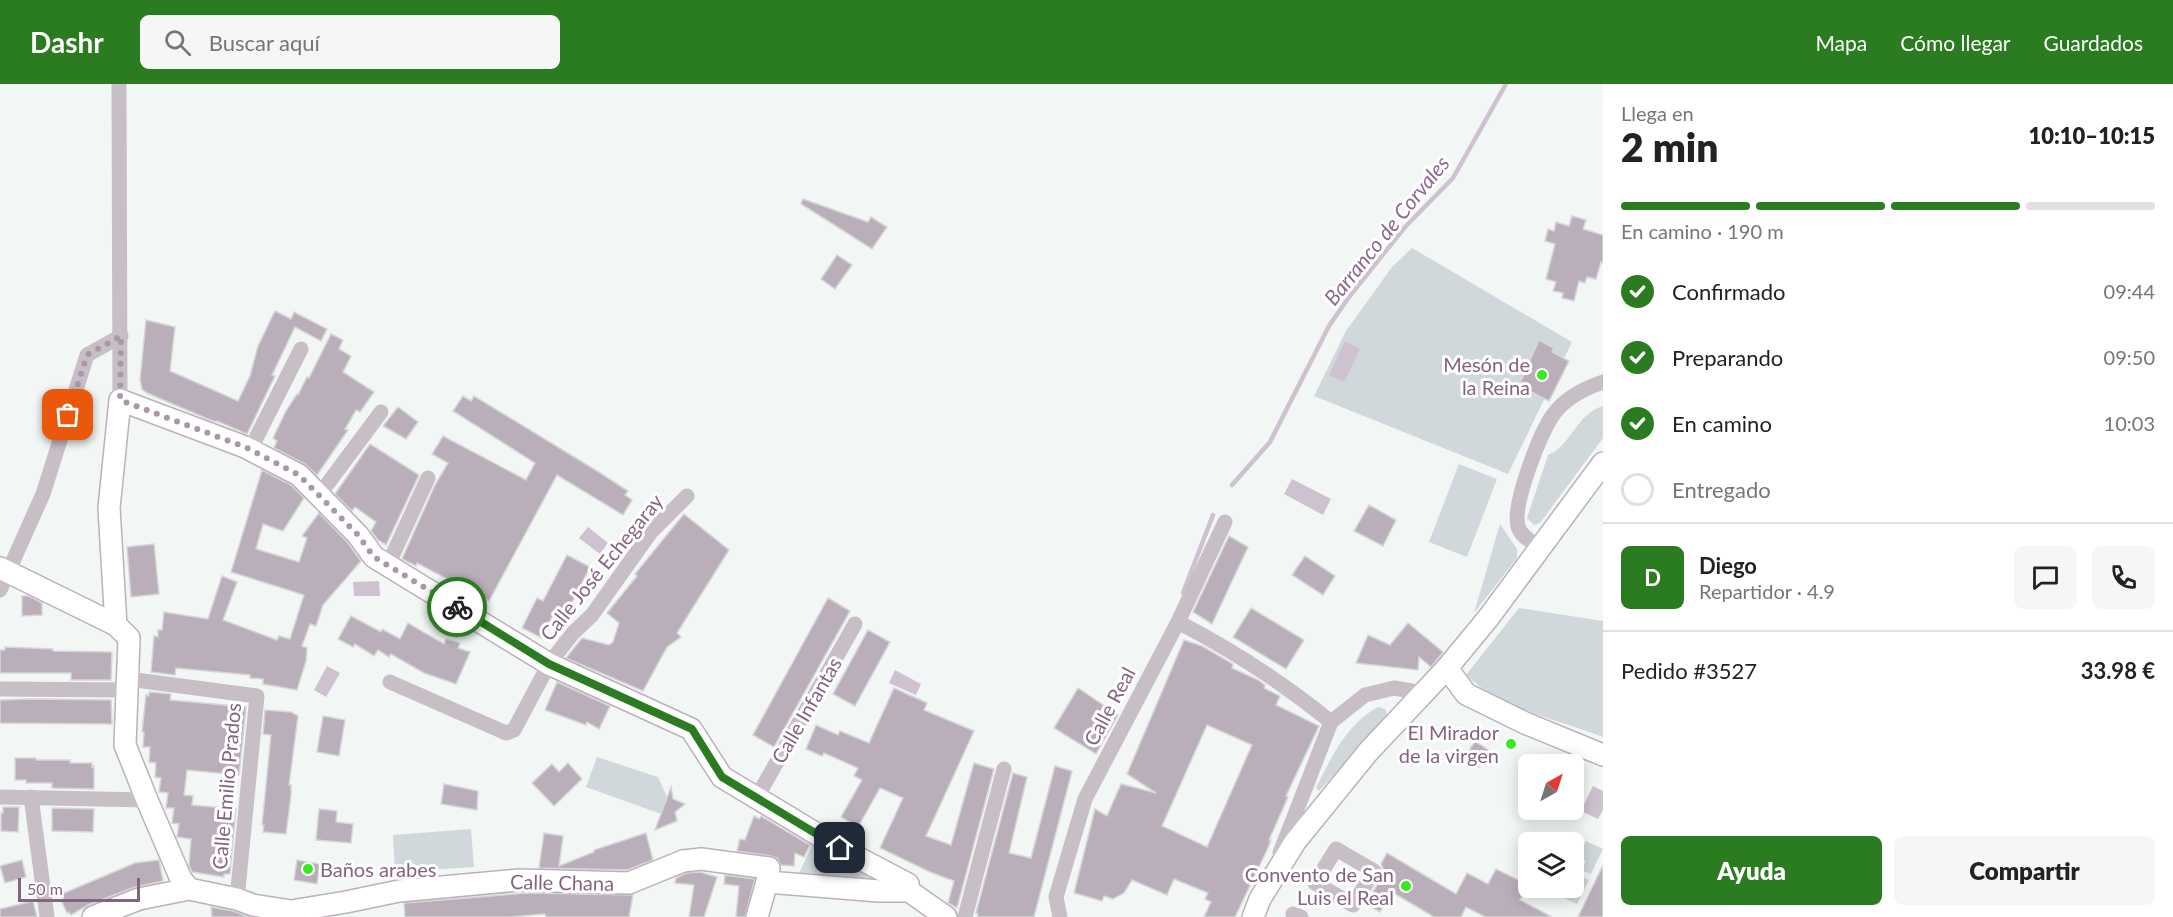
<!DOCTYPE html>
<html lang="es">
<head>
<meta charset="utf-8">
<style>
	body { margin:0; font-family:Lato,sans-serif; background:#f6f6f6; color:#222; height:100vh; display:flex; flex-direction:column; font-size:22px; white-space:nowrap }
	* { box-sizing:border-box; margin:0 }
	p { font-size:20px; color:#767676 }
	.icon { flex:none; width:33px; height:33px; fill:none; stroke:currentColor; stroke-width:2; stroke-linecap:round; stroke-linejoin:round }
	.map { position:relative; flex:1; overflow:hidden }
	.panel { display:flex; flex-direction:column; background:#fff; width:570px }
	.panel>* { flex:none }
	.needle { width:39px; rotate:39deg }
	.fabs { position:absolute; left:1518px; top:670px; display:grid; gap:12px }
	.fabs a { display:grid; place-items:center; width:66px; height:66px; border-radius:9px; background:#fff; box-shadow:0 3px 15px #0003; font-size:30px }
	.scale { position:absolute; left:18px; bottom:15px; width:122px; box-sizing:border-box; padding-left:6px; border:3px solid #856481; border-top:0; font-size:16px; line-height:21px; white-space:nowrap; color:#856481; -webkit-text-stroke:4px #fff; paint-order:stroke }
	.pin { position:absolute; display:grid; place-items:center; width:51px; height:51px; color:#fff; margin:-26px; border-radius:12px; box-shadow:0 3px 9px #0006 }
	.courier { position:absolute; display:grid; place-items:center; width:60px; height:60px; margin:-30px; border:4px solid #2b7c21; border-radius:50%; background:#fff; color:#222; box-shadow:0 2px 8px #0007 }
	.head em { font-style:normal; font-weight:800 }
	.head div { display:flex; flex-direction:column-reverse }
	.head { display:flex; align-items:center; justify-content:space-between; height:102px; padding:0 18px }
	h1 { font-size:39px; font-weight:800; line-height:45px }
	.bar { display:grid; grid-template-columns:repeat(4,1fr); gap:9px 6px; align-content:center; height:72px; padding:0 18px }
	.bar i { height:8px; border-radius:4px; background:#e0e0e0 }
	.bar .current { background:#2b7c21 }
	.bar p { grid-column:span 4 }
	.line { display:flex; align-items:center; gap:15px; padding:0 18px; border-top:2px solid #e0e0e0 }
	.line div { flex:1 }
	.round { display:grid; place-items:center; flex:none; width:63px; height:63px; border-radius:9px; background:#f6f6f6 }
	ol { padding:0 18px; list-style:none }
	li { display:flex; align-items:center; gap:18px; height:66px }
	li p { margin-inline-start:auto }
	li .icon { padding:6px; border-radius:50%; background:#2b7c21; color:#fff; stroke-width:4 }
	li:last-child { color:#767676 }
	li i { width:33px; height:33px; border:3px solid #e0e0e0; border-radius:50% }
	.action { display:flex; gap:12px; margin-top:auto; padding:12px 18px }
	.action a { flex:1; height:69px; border-radius:9px; background:#2b7c21; color:#fff; font-size:24px; font-weight:800; line-height:69px; text-align:center }
	.action a+a { background:#f6f6f6; color:#222 }
	header { display:flex; align-items:center; gap:36px; box-sizing:border-box; height:84px; padding:0 30px; background:#2b7c21; color:#fff }
	header strong { font-size:28px }
	nav { display:flex; gap:33px; margin-inline-start:auto; font-size:21px }
	.search { width:420px; height:54px; background:#f6f6f6; display:flex; align-items:center; gap:15px; box-sizing:border-box; padding:0 21px; border-radius:9px; color:#767676; font-size:22px }
	main { display:flex; flex:1; min-height:0 }
	.map>svg:first-child { display:block }
	.green { fill:#d1d8db }
	.water { fill:#cec1d0 }
	.lines { fill:none; stroke-linecap:round; stroke-linejoin:round }
	.stream { stroke:#cec1d0; stroke-width:4.5 }
	.building { fill:#bbaebb; stroke:#d5d7d7; stroke-width:1.5; fill-rule:evenodd }
	.secondary-casing { stroke:#bcb1ba; stroke-width:24 }
	.street { stroke:#c7bec6; stroke-width:15 }
	.secondary { stroke:#fff; stroke-width:21 }
	.done { stroke:#ab97aa; stroke-width:6; stroke-dasharray:0 10.8 }
	.route { stroke:#2b7c21; stroke-width:8 }
	.poi-dot { fill:#36ea1f; stroke:#fff; stroke-width:2 }
	.labels { text-anchor:middle; dominant-baseline:central; stroke-width:6; stroke-linejoin:round; paint-order:stroke }
	.poi-label { font-size:20px; fill:#856481; stroke:#fff; text-anchor:end }
	.street-label { font-size:20px; fill:#856481; stroke:#fff }
	.water-label { font-size:21px; font-style:italic; fill:#8c698f; stroke:#fff }
</style>
</head>
<body>
<header>
<strong>Dashr</strong>
<div class="search"><svg class="icon" aria-label="search" viewBox="0 0 24 24"><circle cx="10" cy="10" r="6"/><path d="M15 15l6 6"/></svg>Buscar aquí</div>
<nav><a>Mapa</a><a>Cómo llegar</a><a>Guardados</a></nav>
</header>
<main>
<div class="map">
<svg width="1603" height="833" viewBox="0 0 1603 833">
	<rect width="100%" height="100%" fill="#f2f6f5"/>
	<g class="green">
		<polygon points="1412,164 1572,258 1508,390 1314,312 1346,247 1392,183"/>
		<path d="M1603,322V354L1540,439L1534,441L1527,434L1548,371C1571,362 1576,330 1603,322Z"/>
		<polygon points="1459,380 1497,395 1467,473 1429,458"/>
		<polygon points="1500,440 1517,465 1517,474 1474,529"/>
		<path d="M1519,524L1603,537V653C1557,635 1503,626 1466,591Z"/>
		<path d="M1378,623L1385,625L1388,632L1319,707L1316,704C1332,672 1346,641 1378,623Z"/>
		<polygon points="597,673 658,693 667,713 661,730 586,703"/>
		<polygon points="471,745 474,783 395,788 393,751"/>
		<polygon points="815,754 885,796 884,803 797,794"/>
		<polygon points="1586,757 1603,765 1591,790 1581,786 1586,777 1578,773"/>
		<polygon points="1579,792 1589,796 1577,820 1560,812 1564,804 1574,804 1574,800"/>
	</g>
	<g class="water">
		<polygon points="1345,257 1360,265 1344,298 1329,291"/>
		<polygon points="1292,395 1331,415 1323,431 1284,410"/>
		<polygon points="588,443 608,459 600,470 579,454"/>
		<polygon points="379,497 380,512 354,512 353,498"/>
		<polygon points="327,582 340,589 326,613 314,606"/>
		<polygon points="895,586 921,600 916,611 889,599"/>
		<polygon points="1593,702 1603,707 1603,726 1598,735 1581,727"/>
	</g>
	<g class="lines">
		<g class="stream">
			<polyline points="1232,401 1270,358 1329,242 1349,213 1405,143 1453,94 1506,0"/>
			<polyline points="1183,509 1213,431"/>
		</g>
	</g>
	<g class="building">
		<polygon points="803,115 868,138 871,133 887,143 872,165 801,120"/>
		<polygon points="1572,132 1586,136 1583,145 1603,151 1603,179 1601,178 1596,195 1587,193 1585,199 1579,197 1574,217 1562,214 1563,209 1553,207 1556,198 1546,195 1555,160 1545,157 1548,145 1554,147 1556,138 1569,142"/>
		<polygon points="837,171 852,181 835,205 821,195"/>
		<polygon points="275,227 291,235 294,228 327,245 321,257 295,243 272,291 275,292 247,350 217,337 216,338 208,335 147,309 142,305 140,296 146,236 175,243 170,287 238,317 250,292 258,262"/>
		<polygon points="331,250 343,256 339,265 351,272 343,288 374,308 360,328 356,326 345,345 348,346 317,391 305,380 274,364 277,357 273,354 286,327 297,310 298,311 307,293 309,294"/>
		<polygon points="1539,256 1554,264 1552,268 1569,277 1549,317 1522,303 1523,300 1520,299"/>
		<polygon points="463,312 471,317 474,312 597,387 628,407 625,411 632,416 623,431 557,391 489,517 417,479 416,482 402,475 435,401 448,379 432,370 443,352 526,396 535,379 453,327"/>
		<polygon points="398,323 418,338 406,355 383,342"/>
		<polygon points="370,360 419,391 386,461 378,456 371,447 376,438 355,423 352,427 335,410"/>
		<polygon points="262,386 291,401 304,414 283,447 263,440 256,465 299,478 307,454 302,452 319,429 348,459 361,477 323,521 316,542 310,540 302,562 307,564 306,577 297,606 263,600 263,595 250,594 250,591 176,584 175,591 151,588 154,552 158,553 158,546 162,546 164,528 208,535 222,492 237,498 223,536 277,556 279,552 290,555 304,511 231,488"/>
		<polygon points="1369,421 1396,436 1383,462 1354,447"/>
		<polygon points="684,430 729,466 677,549 681,553 667,563 643,607 566,574 582,554 609,561 613,558 619,539 607,529 637,492 635,490"/>
		<polygon points="1229,452 1248,463 1212,540 1193,528"/>
		<polygon points="154,460 159,510 131,513 127,463"/>
		<polygon points="567,471 590,483 563,536 553,531 542,554 522,544 537,514 543,517"/>
		<polygon points="1305,472 1335,492 1323,511 1292,491"/>
		<polygon points="22,512 29,512 42,519 42,531 22,532"/>
		<polygon points="828,514 850,527 774,663 753,651"/>
		<polygon points="1251,524 1304,556 1286,585 1233,553"/>
		<polygon points="351,532 381,548 382,545 400,555 408,539 444,560 446,555 460,559 458,564 470,568 456,600 424,589 391,570 389,573 378,566 374,572 355,560 353,563 338,555"/>
		<polygon points="1408,539 1443,568 1431,583 1419,573 1418,586 1356,579 1368,551 1390,561"/>
		<polygon points="868,546 890,558 855,622 833,610"/>
		<path d="M1184,556L1202,562L1233,580L1232,584L1258,596L1265,601L1264,604L1280,612L1276,621L1319,642L1286,712L1288,713L1269,756H1271L1267,766L1235,833H1204L1211,818L1205,815L1208,809L1174,795L1167,811L1132,796L1124,809L1113,815L1104,812L1102,817L1074,809L1095,725L1107,732L1121,700L1156,709L1127,690ZM1207,641L1252,661L1207,763L1162,742Z"/>
		<polygon points="5,563 53,565 53,567 112,568 111,596 71,596 71,589 0,589 0,566 5,566"/>
		<polygon points="557,598 610,622 599,645 587,638 586,641 545,626"/>
		<polygon points="894,604 927,619 924,626 974,647 926,752 951,761 974,679 994,685 957,824 948,819 954,797 930,788 880,764 903,714 880,704 858,743 841,733 862,696 854,692 858,684 824,669 822,672 806,665 816,641 838,651 840,647 869,659"/>
		<polygon points="1078,604 1118,631 1096,670 1054,644"/>
		<polygon points="149,608 171,610 170,616 246,623 239,691 187,686 184,711 193,712 192,721 236,725 230,790 224,790 224,793 192,788 189,781 191,755 177,753 179,740 172,739 174,724 166,724 168,709 159,708 161,694 155,693 156,679 149,678 150,663 143,663 144,648 142,648 146,611 149,612"/>
		<polygon points="31,615 111,616 112,640 0,639 0,616"/>
		<polygon points="265,626 291,628 298,632 289,701 291,701 291,711 286,750 263,748 264,741 262,741 271,651 263,650"/>
		<polygon points="323,632 345,636 339,672 317,668"/>
		<polygon points="1475,657 1490,667 1479,683 1465,673"/>
		<polygon points="15,674 36,674 36,676 70,676 70,679 92,679 92,683 94,682 94,705 52,704 52,699 26,699 26,696 15,696"/>
		<polygon points="568,679 582,695 554,722 532,699 552,680 559,688"/>
		<polygon points="1055,682 1072,687 1034,833 977,833 978,830 976,829 1013,689 1027,693 1009,769 1031,774"/>
		<polygon points="444,700 478,707 477,726 441,720"/>
		<polygon points="671,703 673,715 685,720 675,728 677,737 655,746"/>
		<polygon points="3,723 19,723 18,748 1,747 1,729 3,729"/>
		<polygon points="52,724 94,725 93,748 52,747"/>
		<polygon points="319,725 337,727 336,738 353,740 351,759 316,756"/>
		<polygon points="754,732 759,735 761,732 810,761 804,773 795,769 794,782 781,781 777,774 771,772 737,767 740,755 745,756"/>
		<polygon points="544,749 563,752 559,782 594,768 594,766 646,749 653,776 627,786 539,784"/>
		<polygon points="1387,769 1456,810 1467,789 1488,800 1496,785 1528,801 1520,816 1552,833 1485,833 1466,823 1461,833 1434,833 1392,808 1380,828 1365,820 1383,792 1384,787 1381,780"/>
		<polygon points="22,776 26,793 5,799 0,782"/>
		<polygon points="159,776 163,797 135,803 88,821 71,831 69,828 67,829 61,816 64,815 62,810 135,779"/>
		<polygon points="297,776 320,780 317,800 294,796"/>
		<polygon points="1603,781 1603,833 1578,833"/>
		<polygon points="700,788 717,793 704,833 689,833 694,801 675,799 676,794 686,789"/>
		<polygon points="725,791 755,795 745,833 736,833 739,802 724,800"/>
		<polygon points="528,809 633,811 629,833 546,833 545,830 510,833 405,833 404,819"/>
		<polygon points="33,817 37,833 0,833 0,825"/>
		<polygon points="211,823 233,827 249,833 212,833"/>
	</g>
	<g class="lines">
		<g class="secondary-casing">
			<g id="secondary">
				<polyline points="0,484 116,541 129,554 125,661 147,716 181,795 189,805"/>
				<polyline points="116,541 109,424 120,316 245,363 299,391 358,451 374,473 549,580 691,645 722,693 840,764 908,800 909,807 946,833"/>
				<polyline points="1447,584 1466,610 1525,639 1603,671"/>
				<polyline points="93,833 139,815 189,805 237,815 253,821 291,827 346,818 399,807 519,796 629,799 683,777 701,775 769,784 767,798 879,807 909,807"/>
				<polyline points="757,833 767,798"/>
				<polyline points="1253,833 1260,815 1295,758 1368,668 1447,584 1489,533 1603,379"/>
			</g>
		</g>
		<g class="street">
			<polyline points="119,0 120,316"/>
			<polyline points="250,366 301,265"/>
			<polyline points="320,410 381,328"/>
			<path d="M1540,464C1532,458 1520,452 1518,442C1512,421 1540,349 1553,331C1564,315 1585,304 1603,298"/>
			<polyline points="388,481 428,394"/>
			<polyline points="0,506 43,410 87,271 121,252"/>
			<path d="M1178,538C1234,567 1282,598 1331,638"/>
			<polyline points="128,595 257,612 237,815"/>
			<polyline points="390,598 506,649 514,646 549,580 573,549 592,531 651,448 687,412"/>
			<polyline points="0,605 127,606"/>
			<polyline points="0,713 147,716"/>
			<polyline points="31,713 47,833"/>
			<polyline points="757,713 855,540"/>
			<polygon points="1336,765 1374,787 1353,821 1315,799"/>
			<polyline points="1280,769 1331,638 1365,611 1394,604 1423,609"/>
			<polyline points="1293,830 1301,833"/>
			<polyline points="965,833 1004,685"/>
			<polyline points="1060,833 1056,813 1085,715 1178,538 1225,438"/>
		</g>
		<use href="#secondary" class="secondary"/>
	</g>
	<g class="lines">
		<polyline class="done" points="68,331 87,271 121,252 120,316 245,363 299,391 358,451 374,473 457,523"/>
		<polyline class="route" points="457,523 549,580 692,645 722,693 840,764"/>
	</g>
	<g class="poi-dot">
		<circle cx="1542" cy="291" r="6"/>
		<circle cx="1511" cy="660" r="6"/>
		<circle cx="308" cy="785" r="6"/>
		<circle cx="1406" cy="802" r="6"/>
	</g>
	<g class="labels">
		<g class="poi-label">
			<text x="1530" y="280">Mesón de<tspan x="1530" dy="23">la Reina</tspan></text>
			<text x="1499" y="648">El Mirador<tspan x="1499" dy="23">de la virgen</tspan></text>
			<text x="320" y="785" text-anchor="start">Baños arabes</text>
			<text x="1394" y="790">Convento de San<tspan x="1394" dy="23">Luis el Real</tspan></text>
		</g>
		<g class="street-label">
			<text transform="translate(601 483) rotate(-51)">Calle José Echegaray</text>
			<text transform="translate(1109 622) rotate(-62)">Calle Real</text>
			<text transform="translate(806 626) rotate(-60)">Calle Infantas</text>
			<text transform="translate(226 702) rotate(-85)">Calle Emilio Prados</text>
			<text transform="translate(562 798) rotate(1)">Calle Chana</text>
		</g>
		<g class="water-label">
			<text transform="translate(1386 146) rotate(-51)">Barranco de Corvales</text>
		</g>
	</g>
</svg>
<div class="fabs">
<a><svg class="needle" viewBox="-14 -14 28 28"><path d="M0-13l5 13h-10z" fill="#e53935"/><path d="M0 13l5-13h-10z" fill="#767676"/></svg></a>
<a><svg class="icon" aria-label="layers" viewBox="0 0 24 24"><path d="M12 4l9 5-9 5-9-5zM3 14l9 5 9-5"/></svg></a>
</div>
<div class="scale">50 m</div>
<div class="pin" style="left:68px;top:331px;background:#ea580c"><svg class="icon" aria-label="bag" viewBox="0 0 24 24"><path d="M5 8h14l-1 12H6zM9 8a3 3 0 0 1 6 0"/></svg></div>
<div class="pin" style="left:840px;top:764px;background:#1f2937"><svg class="icon" aria-label="home" viewBox="0 0 24 24"><path d="M3 11l9-7 9 7M6 9v11h12V9"/></svg></div>
<div class="courier" style="left:457px;top:523px"><svg class="icon" aria-label="bike" viewBox="0 0 24 24"><circle cx="6" cy="16" r="4"/><circle cx="18" cy="16" r="4"/><path d="M6 16l4-8h5l3 8M10 8l3 8H6M13 5h3"/></svg></div>
</div>
<section class="panel">
<div class="head"><div><h1>2 min</h1><p>Llega en</p></div><em>10:10–10:15</em></div>
<div class="bar"><i class="current"></i><i class="current"></i><i class="current"></i><i></i><p>En camino · 190 m</p></div>
<ol>
<li><svg class="icon" aria-label="check" viewBox="0 0 24 24"><path d="M5 12l5 5 9-10"/></svg>Confirmado<p>09:44</p></li>
<li><svg class="icon" aria-label="check" viewBox="0 0 24 24"><path d="M5 12l5 5 9-10"/></svg>Preparando<p>09:50</p></li>
<li><svg class="icon" aria-label="check" viewBox="0 0 24 24"><path d="M5 12l5 5 9-10"/></svg>En camino<p>10:03</p></li>
<li><i></i>Entregado</li>
</ol>
<div class="line" style="height:108px"><b class="round" style="background:#2b7c21;color:#fff">D</b><div><b>Diego</b><p>Repartidor · 4.9</p></div><a class="round"><svg class="icon" aria-label="chat" viewBox="0 0 24 24"><path d="M4 5h16v11H9l-5 4z"/></svg></a><a class="round"><svg class="icon" aria-label="phone" viewBox="0 0 24 24"><path d="M5 4h4l2 5-3 2q2 4 5 5l2-3 5 2v4C11 20 4 13 5 4z"/></svg></a></div>
<div class="line" style="height:78px"><div>Pedido #3527</div><b>33.98 €</b></div>
<div class="action"><a>Ayuda</a><a>Compartir</a></div>
</section>
</main>
</body>
</html>
